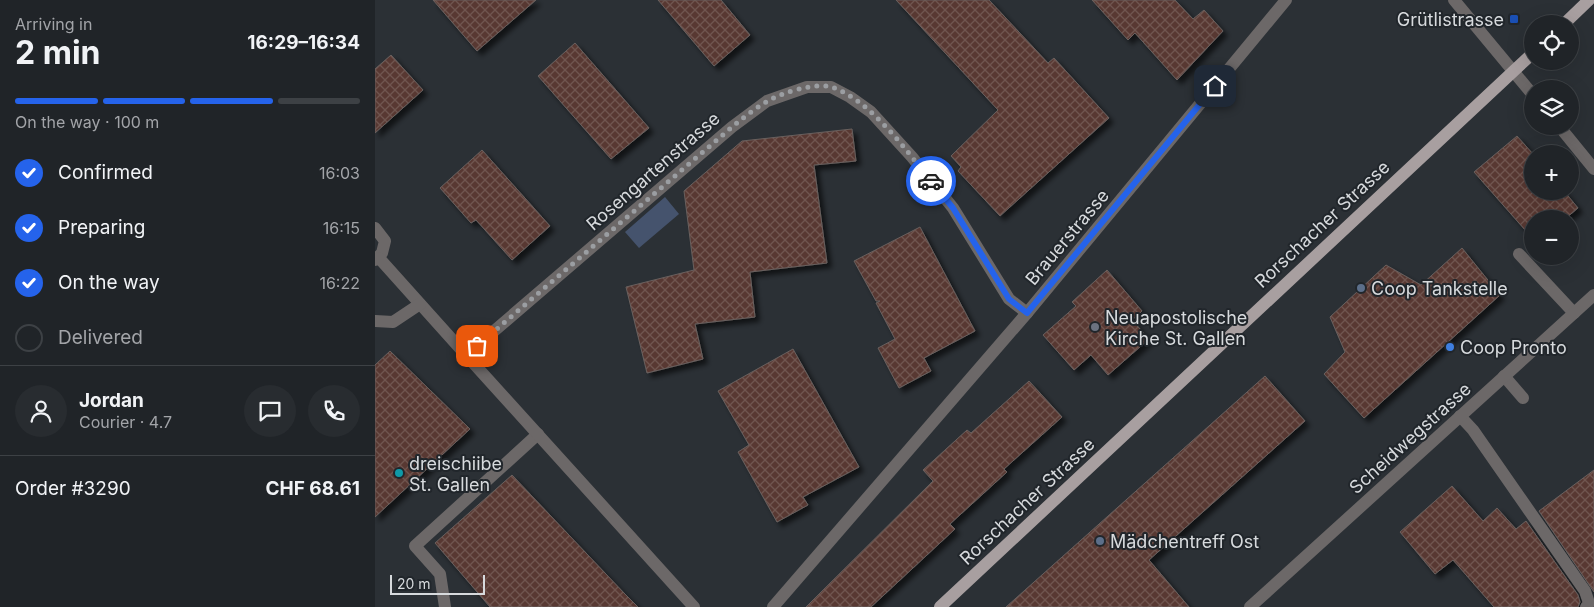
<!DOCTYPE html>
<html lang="en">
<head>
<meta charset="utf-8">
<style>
	body { margin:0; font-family:Inter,sans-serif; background:#282c30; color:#f1f3f6; height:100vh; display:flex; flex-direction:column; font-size:19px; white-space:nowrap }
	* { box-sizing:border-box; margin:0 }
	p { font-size:16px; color:#a2a4a8 }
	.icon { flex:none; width:28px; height:28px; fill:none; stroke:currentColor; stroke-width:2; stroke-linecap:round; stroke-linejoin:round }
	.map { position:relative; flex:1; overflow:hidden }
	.panel { display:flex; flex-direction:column; background:#202428; width:375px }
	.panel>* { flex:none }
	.controls { position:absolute; left:1149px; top:15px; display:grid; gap:10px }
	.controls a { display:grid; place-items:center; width:55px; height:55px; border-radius:50%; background:#202428; box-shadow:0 5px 20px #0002,0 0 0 1px #3d4145; font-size:25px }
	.scale { position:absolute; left:15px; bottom:12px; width:95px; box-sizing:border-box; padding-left:5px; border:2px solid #d7dadd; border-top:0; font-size:14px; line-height:18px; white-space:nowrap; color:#d7dadd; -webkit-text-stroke:4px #21262b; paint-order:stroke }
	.pin { position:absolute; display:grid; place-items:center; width:42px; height:42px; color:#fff; margin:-21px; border-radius:10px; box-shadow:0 2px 8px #0006 }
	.courier { position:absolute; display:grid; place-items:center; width:50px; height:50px; margin:-25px; border:4px solid #2563eb; border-radius:50%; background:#fff; color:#222; box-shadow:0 1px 6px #0007 }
	.head em { font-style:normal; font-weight:700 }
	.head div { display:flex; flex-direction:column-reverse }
	.head { display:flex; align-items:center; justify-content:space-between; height:85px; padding:0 15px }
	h1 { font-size:32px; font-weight:700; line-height:38px }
	.bar { display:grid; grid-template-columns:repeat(4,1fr); gap:8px 5px; align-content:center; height:60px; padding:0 15px }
	.bar i { height:6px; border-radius:4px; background:#3d4145 }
	.bar .current { background:#2563eb }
	.bar p { grid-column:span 4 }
	.line { display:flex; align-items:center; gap:12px; padding:0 15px; border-top:1px solid #3d4145 }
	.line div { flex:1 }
	.round { display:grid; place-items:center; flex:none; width:52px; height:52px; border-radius:26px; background:#282c30 }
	ol { padding:0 15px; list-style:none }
	li { display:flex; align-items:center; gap:15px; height:55px }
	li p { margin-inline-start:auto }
	li .icon { padding:5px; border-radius:50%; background:#2563eb; color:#fff; stroke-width:4 }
	li:last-child { color:#a2a4a8 }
	li i { width:28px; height:28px; border:2px solid #3d4145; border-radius:50% }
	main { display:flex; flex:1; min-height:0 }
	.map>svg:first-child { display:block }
	.water { fill:#45536d }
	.building { fill:url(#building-cross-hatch); stroke:#69605e; filter:url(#shadow) }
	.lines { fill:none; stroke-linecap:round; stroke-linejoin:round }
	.minor { stroke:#6c6868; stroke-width:12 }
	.major { stroke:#a89fa0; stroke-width:12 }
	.done { stroke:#9b9ea2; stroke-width:5; stroke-dasharray:0 9 }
	.route { stroke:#2563eb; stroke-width:6 }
	.transit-dot { fill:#1a4fb4; stroke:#21262b; stroke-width:2 }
	.service-dot { fill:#5c6f8a; stroke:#21262b; stroke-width:2 }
	.worship-dot { fill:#6b7280; stroke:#21262b; stroke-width:2 }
	.shop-dot { fill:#3f7fe0; stroke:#21262b; stroke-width:2 }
	.culture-dot { fill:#0f9aa8; stroke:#21262b; stroke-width:2 }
	.labels { text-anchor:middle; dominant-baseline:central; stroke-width:4; stroke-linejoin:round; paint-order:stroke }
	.poi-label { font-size:18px; fill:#d7dadd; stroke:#21262b; text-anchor:start }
	.street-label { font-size:18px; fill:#d7dadd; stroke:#21262b }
</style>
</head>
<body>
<main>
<section class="panel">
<div class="head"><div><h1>2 min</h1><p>Arriving in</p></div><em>16:29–16:34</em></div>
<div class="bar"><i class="current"></i><i class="current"></i><i class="current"></i><i></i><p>On the way · 100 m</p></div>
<ol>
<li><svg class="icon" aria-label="check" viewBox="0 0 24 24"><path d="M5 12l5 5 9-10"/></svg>Confirmed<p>16:03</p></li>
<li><svg class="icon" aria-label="check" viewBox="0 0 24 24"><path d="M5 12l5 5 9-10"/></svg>Preparing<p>16:15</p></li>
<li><svg class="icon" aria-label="check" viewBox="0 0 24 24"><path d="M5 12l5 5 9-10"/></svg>On the way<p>16:22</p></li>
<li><i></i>Delivered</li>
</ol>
<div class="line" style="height:90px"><a class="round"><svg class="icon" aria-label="person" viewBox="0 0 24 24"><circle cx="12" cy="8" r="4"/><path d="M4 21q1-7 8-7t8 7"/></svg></a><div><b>Jordan</b><p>Courier · 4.7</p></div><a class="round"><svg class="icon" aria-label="chat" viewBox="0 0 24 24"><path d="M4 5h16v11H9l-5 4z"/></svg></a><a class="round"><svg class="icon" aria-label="phone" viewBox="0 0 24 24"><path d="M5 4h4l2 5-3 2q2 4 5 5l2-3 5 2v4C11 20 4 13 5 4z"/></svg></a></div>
<div class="line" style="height:65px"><div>Order #3290</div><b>CHF 68.61</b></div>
</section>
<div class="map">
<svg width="1219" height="607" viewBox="0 0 1219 607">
	<defs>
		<pattern id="building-cross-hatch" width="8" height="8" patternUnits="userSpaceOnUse" patternTransform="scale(1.25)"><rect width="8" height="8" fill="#593933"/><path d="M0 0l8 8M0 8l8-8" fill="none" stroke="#705550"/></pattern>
		<filter id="shadow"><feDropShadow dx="4.5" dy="4.5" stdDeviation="2.5" flood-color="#0009"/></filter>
	</defs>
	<rect width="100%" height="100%" fill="#2b3035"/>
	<polygon class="water" points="290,197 304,214 264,248 250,232"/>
	<g class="building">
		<polygon points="58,0 161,0 102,51"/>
		<polygon points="283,0 346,0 375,35 339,66"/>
		<polygon points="521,0 614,0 673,63 679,58 734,118 625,216 583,171 586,167 576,156 623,110"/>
		<polygon points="717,0 800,0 818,19 829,10 848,31 802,80 760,33 753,40"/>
		<polygon points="200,43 274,128 236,159 163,76"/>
		<polygon points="16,55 48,90 0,133 0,69"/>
		<polygon points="477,129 481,161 439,165 452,263 375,272 380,317 320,324 328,359 272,373 251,287 319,270 309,191 367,141"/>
		<polygon points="1142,136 1158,154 1158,191 1189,191 1203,208 1190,219 1158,219 1158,239 1099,172"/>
		<polygon points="107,150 175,226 137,260 101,220 96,223 65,188"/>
		<polygon points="545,227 600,331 549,358 556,371 524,388 503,348 520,339 501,303 505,301 501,301 479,261"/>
		<polygon points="1087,248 1125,295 989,418 949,374 970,352 955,317 1011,265 1046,285"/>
		<polygon points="732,270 767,311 757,320 774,339 733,375 716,355 699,370 668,335 701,306 697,302"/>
		<polygon points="418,349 484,467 428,497 433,505 402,522 363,452 374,445 343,391"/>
		<polygon points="15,351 95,429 0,517 0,365"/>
		<polygon points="890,376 930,421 774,560 814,607 631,607"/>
		<polygon points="654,381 687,417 629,469 632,472 575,524 580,529 496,607 431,607 558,481 548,470 592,430 596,433"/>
		<polygon points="1219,470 1219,592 1164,511"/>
		<polygon points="137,475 249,593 263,607 115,607 60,543"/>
		<polygon points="1077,486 1108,521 1122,508 1141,529 1151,521 1203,595 1205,602 1203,607 1119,607 1078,560 1060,574 1025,532"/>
	</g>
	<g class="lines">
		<g class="minor">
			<polyline points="1079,0 1158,95"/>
			<polyline points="1184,126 1219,169"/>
			<polyline points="0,228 10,241 7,253 0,260"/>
			<polyline points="1144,254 1199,313"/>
			<polyline points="4,258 91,355"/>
			<polyline points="0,321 18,322 45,304"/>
			<polyline points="1129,376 1148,398"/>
			<polyline points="1085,416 1098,430 1210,591 1214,603 1211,607"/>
			<polyline points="70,607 65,574 40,546 163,434"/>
			<polyline points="319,607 91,355 357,127 392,101 432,87 456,87 475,97 496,112 537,157 578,208 634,299 652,313"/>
			<polyline points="398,607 652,313 911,0"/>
			<polyline points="875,607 1219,295"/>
		</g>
		<g class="major">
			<polyline points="1189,24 1214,0"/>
			<polyline points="565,607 1158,53"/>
		</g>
	</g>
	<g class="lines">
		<path class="done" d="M102,346L357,127C368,118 379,109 391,102C405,93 441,82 457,87C496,101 531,150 556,181"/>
		<polyline class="route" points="556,181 578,208 634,299 652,313 840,86"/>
	</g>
	<rect class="transit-dot" x="1134" y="14" width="10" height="10" rx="2.5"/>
	<g class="service-dot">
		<circle cx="986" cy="288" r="5"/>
		<circle cx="725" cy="541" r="5"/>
	</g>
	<circle class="worship-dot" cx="720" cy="327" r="5"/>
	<circle class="shop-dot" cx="1075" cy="347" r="5"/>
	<circle class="culture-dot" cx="24" cy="473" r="5"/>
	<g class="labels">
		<g class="poi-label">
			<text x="1129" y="19" text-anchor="end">Grütlistrasse</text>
			<text x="996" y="288">Coop Tankstelle</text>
			<text x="730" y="317">Neuapostolische<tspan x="730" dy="21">Kirche St. Gallen</tspan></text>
			<text x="1085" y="347">Coop Pronto</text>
			<text x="34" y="463">dreischiibe<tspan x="34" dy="21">St. Gallen</tspan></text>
			<text x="735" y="541">Mädchentreff Ost</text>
		</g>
		<g class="street-label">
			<text transform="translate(278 171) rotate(-41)">Rosengartenstrasse</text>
			<text transform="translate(947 224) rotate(-43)">Rorschacher Strasse</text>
			<text transform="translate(692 237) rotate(-50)">Brauerstrasse</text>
			<text transform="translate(1035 438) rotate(-42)">Scheidwegstrasse</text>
			<text transform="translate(652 501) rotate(-43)">Rorschacher Strasse</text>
		</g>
	</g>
</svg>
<div class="controls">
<a><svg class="icon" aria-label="locate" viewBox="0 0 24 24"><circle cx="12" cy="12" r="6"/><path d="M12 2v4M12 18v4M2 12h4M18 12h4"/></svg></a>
<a><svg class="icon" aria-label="layers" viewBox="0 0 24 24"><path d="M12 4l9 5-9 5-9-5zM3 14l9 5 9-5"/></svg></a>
<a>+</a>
<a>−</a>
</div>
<div class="scale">20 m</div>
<div class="pin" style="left:102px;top:346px;background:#ea580c"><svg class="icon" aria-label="bag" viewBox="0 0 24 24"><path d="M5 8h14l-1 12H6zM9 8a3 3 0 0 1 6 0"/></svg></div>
<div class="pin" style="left:840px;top:86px;background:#1f2937"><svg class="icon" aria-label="home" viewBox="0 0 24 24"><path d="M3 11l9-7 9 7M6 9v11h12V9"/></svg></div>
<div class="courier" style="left:556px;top:181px"><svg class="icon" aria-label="car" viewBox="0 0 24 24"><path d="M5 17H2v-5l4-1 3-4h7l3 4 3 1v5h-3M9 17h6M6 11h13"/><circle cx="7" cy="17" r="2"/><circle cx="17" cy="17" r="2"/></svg></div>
</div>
</main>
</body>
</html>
